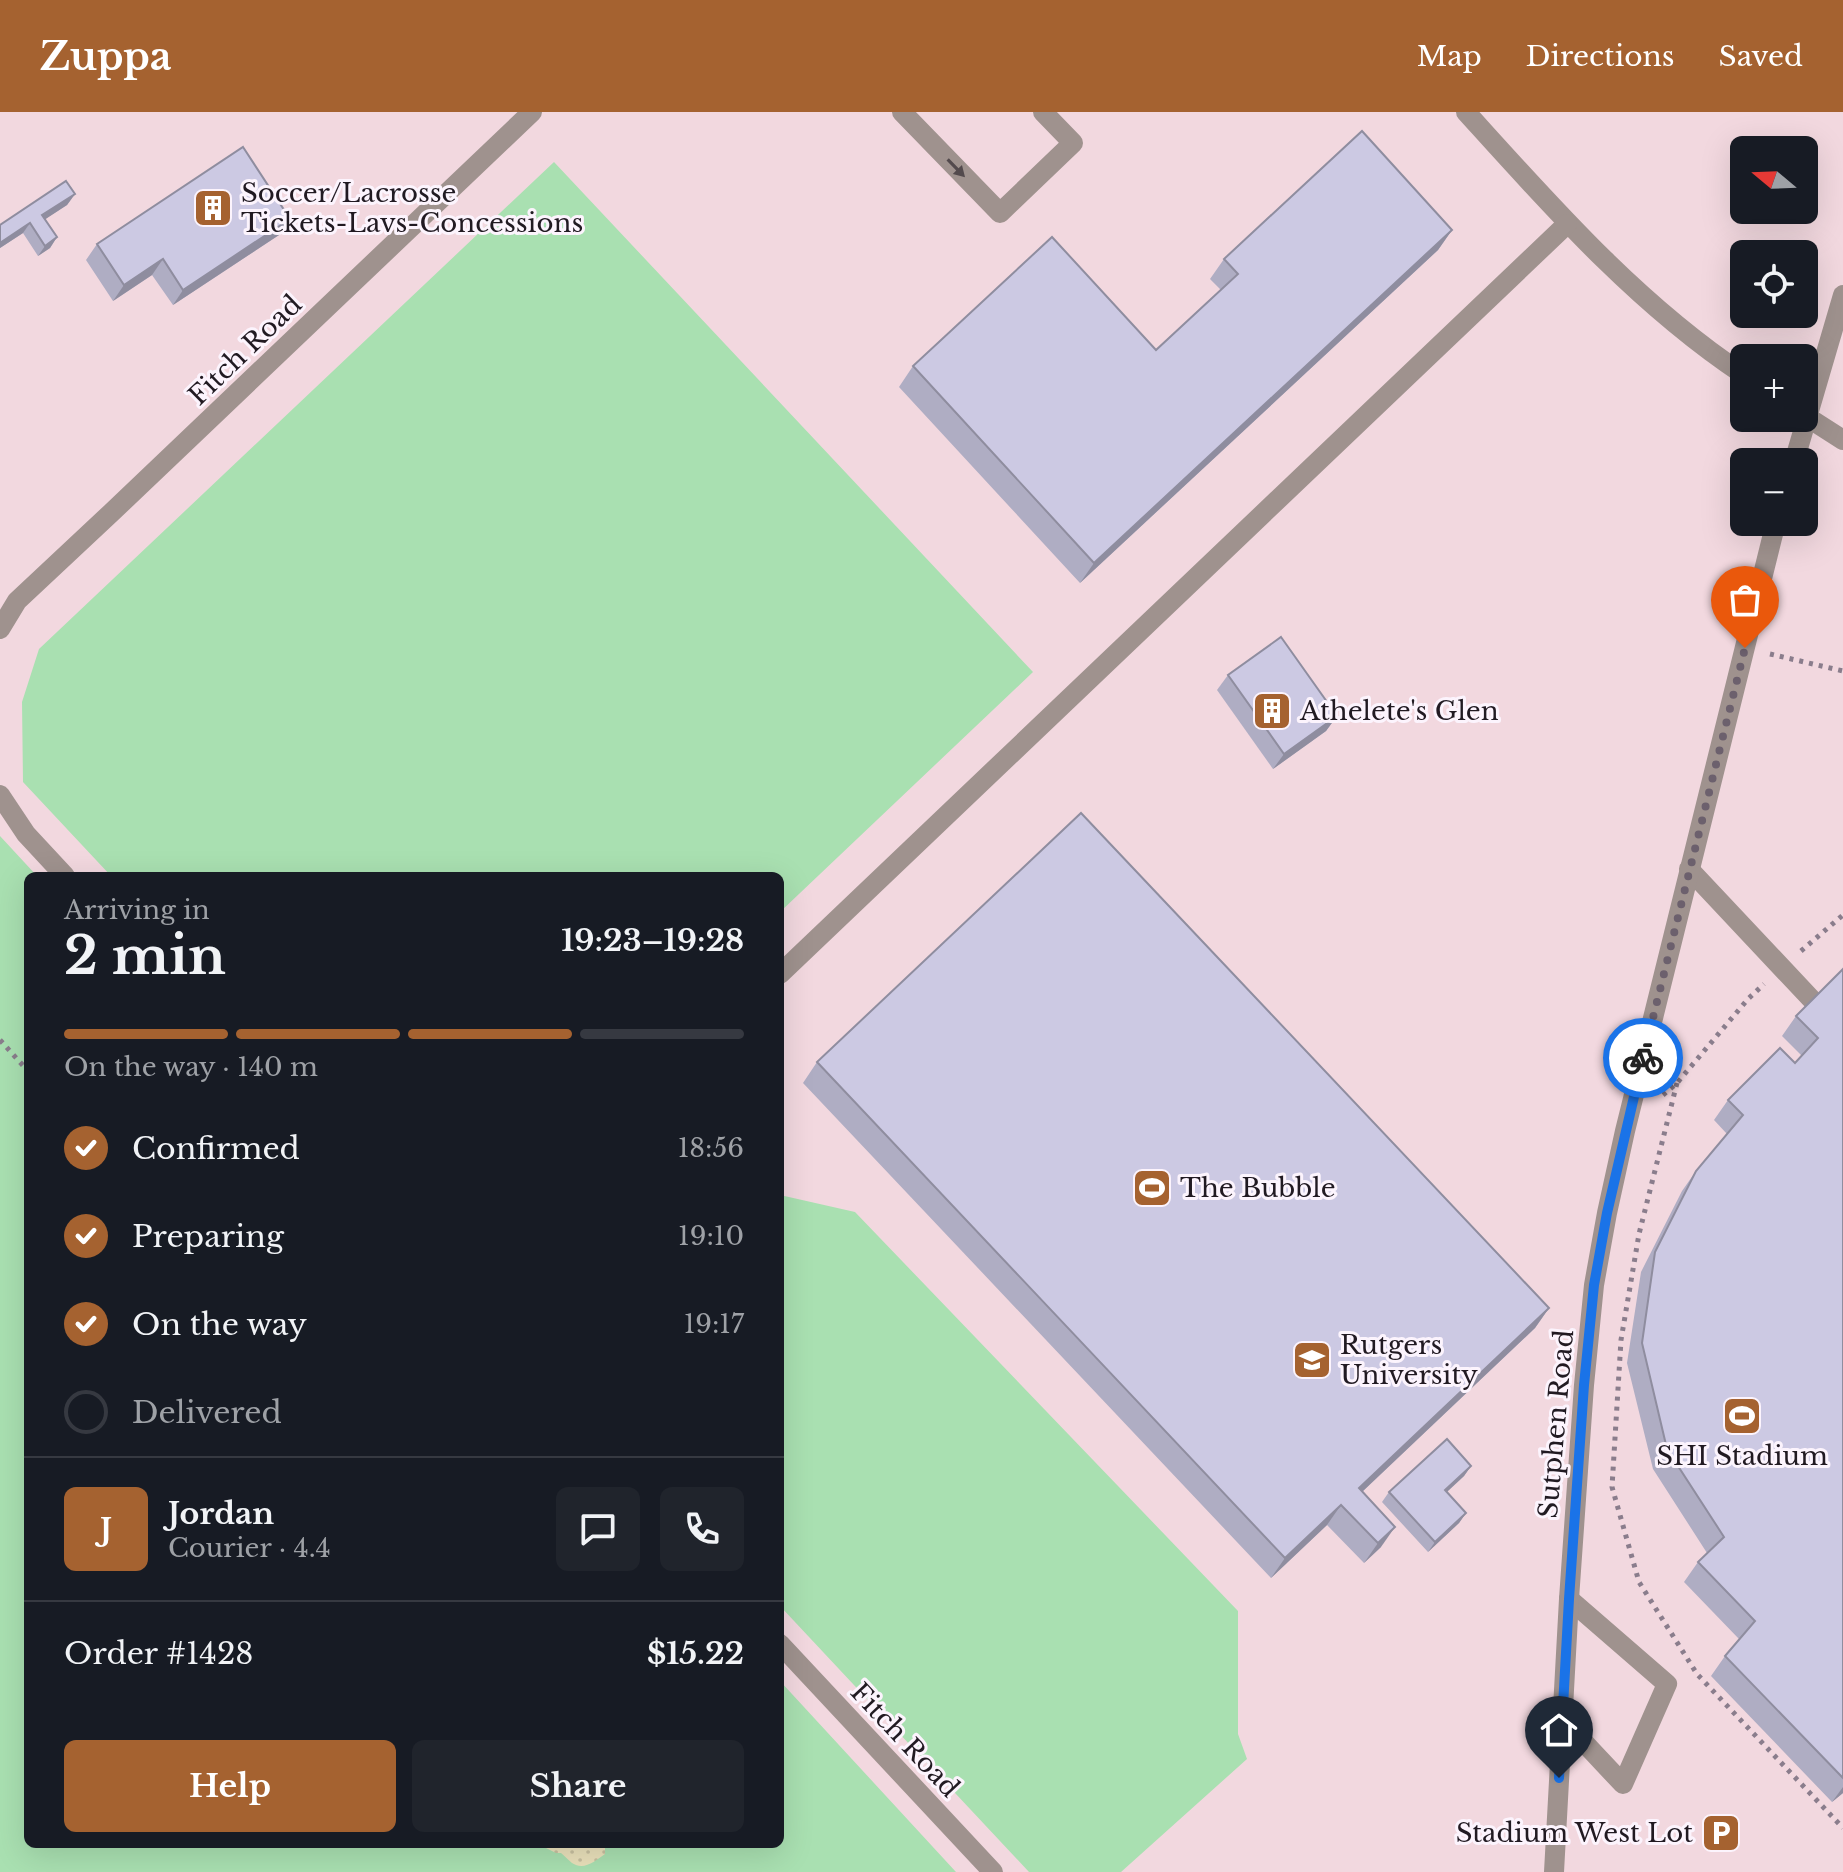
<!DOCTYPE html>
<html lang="en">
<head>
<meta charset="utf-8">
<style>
	body { margin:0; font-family:"Libre Baskerville",serif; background:#20242c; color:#f1f3f6; height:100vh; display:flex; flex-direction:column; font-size:30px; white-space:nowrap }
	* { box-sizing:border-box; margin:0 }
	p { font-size:26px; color:#9ea1a6 }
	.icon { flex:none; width:44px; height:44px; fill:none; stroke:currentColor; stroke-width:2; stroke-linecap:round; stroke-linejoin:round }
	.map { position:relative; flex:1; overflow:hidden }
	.panel { position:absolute; left:24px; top:760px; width:760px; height:976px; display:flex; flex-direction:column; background:#171b24; border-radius:12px; box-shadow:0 8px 32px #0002 }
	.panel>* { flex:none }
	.needle { width:52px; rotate:289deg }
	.tools { position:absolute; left:1730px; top:24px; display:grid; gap:16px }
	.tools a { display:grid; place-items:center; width:88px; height:88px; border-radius:12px; background:#171b24; box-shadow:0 8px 32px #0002; font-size:40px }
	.pin { position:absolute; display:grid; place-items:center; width:68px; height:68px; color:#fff; margin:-82px -34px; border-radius:50% 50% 50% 0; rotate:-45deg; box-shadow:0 0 8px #0007 }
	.pin .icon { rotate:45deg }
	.courier { position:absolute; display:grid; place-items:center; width:80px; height:80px; margin:-40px; border:6px solid #1a73e8; border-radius:50%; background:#fff; color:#222; box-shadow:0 2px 10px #0007 }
	.headline em { font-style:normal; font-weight:700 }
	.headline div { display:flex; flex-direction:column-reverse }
	.headline { display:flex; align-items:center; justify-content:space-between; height:136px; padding:0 40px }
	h1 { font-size:52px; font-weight:700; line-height:60px }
	.bar { display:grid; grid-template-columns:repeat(4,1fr); gap:12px 8px; align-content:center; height:96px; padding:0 40px }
	.bar i { height:10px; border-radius:6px; background:#363941 }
	.bar .active { background:#a56230 }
	.bar p { grid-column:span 4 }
	.line { display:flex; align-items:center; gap:20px; padding:0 40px; border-top:2px solid #363941 }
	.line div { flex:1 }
	.round { display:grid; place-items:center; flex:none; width:84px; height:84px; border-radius:12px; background:#20242c }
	ol { padding:0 40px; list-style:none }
	li { display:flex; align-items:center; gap:24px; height:88px }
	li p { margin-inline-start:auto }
	li .icon { padding:8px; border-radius:50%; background:#a56230; color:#fff; stroke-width:4 }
	li:last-child { color:#9ea1a6 }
	li i { width:44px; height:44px; border:4px solid #363941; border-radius:50% }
	.primary-button { display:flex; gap:16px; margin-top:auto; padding:16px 40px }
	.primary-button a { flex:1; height:92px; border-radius:12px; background:#a56230; color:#fff; font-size:32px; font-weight:700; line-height:92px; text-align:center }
	.primary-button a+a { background:#20242c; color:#f1f3f6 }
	header { display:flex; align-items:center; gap:48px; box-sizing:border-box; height:112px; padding:0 40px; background:#a56230; color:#fff }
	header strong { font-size:38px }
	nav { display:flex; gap:44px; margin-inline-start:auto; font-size:28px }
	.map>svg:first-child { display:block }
	.education { fill:#f2d8df; fill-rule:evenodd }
	.grass { fill:#a9e0b1 }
	.sand { fill:url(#sand-dots) }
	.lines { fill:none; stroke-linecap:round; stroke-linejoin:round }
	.path { stroke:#8a7d8c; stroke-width:5; stroke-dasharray:4 6; stroke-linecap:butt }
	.minor { stroke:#9f928e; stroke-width:20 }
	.wall { fill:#afadc3 }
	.shaded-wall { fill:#8f8d9f }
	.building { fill:#ccc9e3; stroke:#8f8d9f; stroke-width:2 }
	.oneway { fill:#534a4d }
	.done { stroke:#6c606d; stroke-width:8; stroke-dasharray:0 14.4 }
	.route { stroke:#1a73e8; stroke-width:10 }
	.labels { text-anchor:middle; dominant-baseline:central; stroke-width:6; stroke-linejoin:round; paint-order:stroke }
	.poi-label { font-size:26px; fill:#211a22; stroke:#fcf4fd; text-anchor:start }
	.street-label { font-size:26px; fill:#211a22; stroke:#fcf4fd }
</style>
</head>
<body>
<header>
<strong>Zuppa</strong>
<nav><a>Map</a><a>Directions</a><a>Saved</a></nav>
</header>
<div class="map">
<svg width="1843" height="1760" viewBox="0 0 1843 1760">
	<defs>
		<pattern id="sand-dots" width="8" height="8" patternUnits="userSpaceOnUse" patternTransform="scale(2)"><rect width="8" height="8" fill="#eae1bb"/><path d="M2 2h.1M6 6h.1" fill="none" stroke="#c8c0a0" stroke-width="1.8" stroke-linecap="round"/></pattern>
	</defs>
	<rect width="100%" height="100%" fill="#f6e3f9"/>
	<path class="education" d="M0,0H1843V1760H0ZM1744,38H1804V98H1744ZM1744,142H1804V202H1744ZM1744,246H1804V306H1744ZM1744,350H1804V410H1744ZM28,764H780V1732H28Z"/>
	<g class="grass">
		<polygon points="554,50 1033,560 780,800 780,764 111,764 23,670 22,590 39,537"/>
		<polygon points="0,724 37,764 28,764 28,1732 780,1732 780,1569 956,1760 0,1760"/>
		<polygon points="780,1083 855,1100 1238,1499 1238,1622 1247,1647 1121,1760 1029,1760 780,1494"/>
	</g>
	<path class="sand" d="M545,1732H605V1742C595,1749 584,1759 572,1751C568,1748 565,1744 561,1741H556L546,1736Z"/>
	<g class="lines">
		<g class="path">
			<polyline points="1770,542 1843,559"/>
			<polyline points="1801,839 1843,803"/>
			<polyline points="0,928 28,959"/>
			<polyline points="1677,971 1639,1122 1621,1228 1612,1375 1639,1470 1697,1562 1843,1716"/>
			<polyline points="1663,983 1677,971 1748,887 1764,872"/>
		</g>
		<g class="minor">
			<polyline points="902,0 1000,101 1073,31 1043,0"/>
			<path d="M1466,0C1551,94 1637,192 1744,263"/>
			<polyline points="1804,303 1843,328"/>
			<polyline points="1794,350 1843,183"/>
			<polyline points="0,517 17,489 111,401 532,0"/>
			<polyline points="0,683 26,722 65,764"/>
			<polyline points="1689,757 1815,891"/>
			<polyline points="780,862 1567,112"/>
			<polyline points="780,1532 993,1760"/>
			<polyline points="1562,1607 1623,1672 1667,1572 1569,1487"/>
			<polyline points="1554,1760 1569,1487 1584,1273 1594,1173 1607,1101 1625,1019 1776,410"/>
		</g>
	</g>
	<g class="wall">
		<polygon points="75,82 67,93 45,107 57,125 50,136 38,144 23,121 0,136 0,113"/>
		<polygon points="290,107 279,123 173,193 152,163 113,189 86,148 97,132"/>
		<polygon points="1452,118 1438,138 1080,471 899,275 913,254 1156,238 1221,178 1210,167 1224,147"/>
		<polygon points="1228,563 1337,604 1326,619 1273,657 1217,578"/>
		<polygon points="1843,857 1843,1681 1832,1690 1711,1564 1725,1544 1739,1527 1684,1470 1698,1450 1707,1441 1653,1357 1627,1251 1641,1160 1682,1079 1696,1059 1727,1022 1714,1008 1728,988 1795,951 1802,944 1782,924 1796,904"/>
		<polygon points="817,950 1549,1196 1535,1216 1362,1380 1381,1435 1364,1451 1327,1413 1271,1466 803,971"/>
		<polygon points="1471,1354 1464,1364 1447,1380 1466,1401 1459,1411 1428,1440 1382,1390 1389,1380"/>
	</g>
	<g class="shaded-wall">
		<polygon points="75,82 67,93 35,114 42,103"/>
		<polygon points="290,107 279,123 173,193 183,178"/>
		<polygon points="30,111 23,121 0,136 0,131"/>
		<polygon points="1452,118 1438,138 1080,471 1094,451"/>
		<polygon points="57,125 50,136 38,144 45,134"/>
		<polygon points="163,147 152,163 113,189 124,173"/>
		<polygon points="1337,604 1326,619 1273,657 1284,642"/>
		<polygon points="1549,1196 1535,1216 1345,1396 1359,1376"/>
		<polygon points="1471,1354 1464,1364 1438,1388 1445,1378"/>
		<polygon points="1341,1393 1327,1413 1271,1466 1285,1446"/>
		<polygon points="1466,1401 1459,1411 1428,1440 1435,1430"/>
		<polygon points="1395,1415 1381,1435 1364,1451 1378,1431"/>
		<polygon points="1843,1675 1843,1681 1832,1690"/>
	</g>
	<g class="building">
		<polygon points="1362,19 1452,118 1094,451 913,254 1052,125 1156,238 1238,162 1224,147"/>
		<polygon points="243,35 290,107 183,178 163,147 124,173 97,132"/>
		<polygon points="66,69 75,82 42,103 57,125 45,134 30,111 0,131 0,113"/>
		<polygon points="1281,525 1337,604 1284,642 1228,563"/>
		<polygon points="1081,701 1549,1196 1359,1376 1395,1415 1378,1431 1341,1393 1285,1446 817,950"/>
		<polygon points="1843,857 1843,1666 1725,1544 1755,1509 1698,1450 1724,1425 1667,1337 1642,1231 1655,1140 1696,1059 1743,1003 1728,988 1780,936 1795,951 1818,926 1796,904"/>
		<polygon points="1447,1327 1471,1354 1445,1378 1466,1401 1435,1430 1389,1380"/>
	</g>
	<defs><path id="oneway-solid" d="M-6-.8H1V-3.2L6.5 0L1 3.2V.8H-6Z" transform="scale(2)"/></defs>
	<use class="oneway" href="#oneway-solid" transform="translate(956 56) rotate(46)"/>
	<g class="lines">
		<polyline class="done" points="1643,946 1745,536"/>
		<polyline class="route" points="1559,1666 1569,1487 1584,1273 1594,1173 1607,1101 1643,946"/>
	</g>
	<defs>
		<g id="building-square" transform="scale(2)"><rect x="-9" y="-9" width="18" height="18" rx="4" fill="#a56230" stroke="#fcf4fd"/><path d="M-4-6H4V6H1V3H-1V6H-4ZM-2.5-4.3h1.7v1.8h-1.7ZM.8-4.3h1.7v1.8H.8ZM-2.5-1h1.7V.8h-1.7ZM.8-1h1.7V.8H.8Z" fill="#fff"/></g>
		<g id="stadium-square" transform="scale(2)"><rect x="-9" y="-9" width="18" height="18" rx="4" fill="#a56230" stroke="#fcf4fd"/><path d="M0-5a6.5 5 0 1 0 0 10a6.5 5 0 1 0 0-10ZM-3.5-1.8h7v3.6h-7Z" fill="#fff"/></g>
		<g id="university-square" transform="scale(2)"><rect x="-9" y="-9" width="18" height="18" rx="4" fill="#a56230" stroke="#fcf4fd"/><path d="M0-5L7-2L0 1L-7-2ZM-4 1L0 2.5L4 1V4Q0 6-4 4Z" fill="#fff"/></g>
		<g id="parking-square" transform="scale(2)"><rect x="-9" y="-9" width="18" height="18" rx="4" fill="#a56230" stroke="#fcf4fd"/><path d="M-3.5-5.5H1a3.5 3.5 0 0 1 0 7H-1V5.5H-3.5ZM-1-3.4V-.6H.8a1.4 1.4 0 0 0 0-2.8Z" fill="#fff"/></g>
	</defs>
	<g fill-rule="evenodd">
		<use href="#building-square" x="213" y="96"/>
		<use href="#building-square" x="1272" y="599"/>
		<use href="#stadium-square" x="1152" y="1076"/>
		<use href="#university-square" x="1312" y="1248"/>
		<use href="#stadium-square" x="1742" y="1304"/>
		<use href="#parking-square" x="1721" y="1721"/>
	</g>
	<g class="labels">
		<g class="poi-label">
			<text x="241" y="81">Soccer/Lacrosse<tspan x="241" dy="30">Tickets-Lavs-Concessions</tspan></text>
			<text x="1300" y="599">Athelete's Glen</text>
			<text x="1180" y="1076">The Bubble</text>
			<text x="1340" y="1233">Rutgers<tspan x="1340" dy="30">University</tspan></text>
			<text x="1742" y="1344" text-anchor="middle">SHI Stadium</text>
			<text x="1693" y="1721" text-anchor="end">Stadium West Lot</text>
		</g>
		<g class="street-label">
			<text transform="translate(245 238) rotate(-44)">Fitch Road</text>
			<text transform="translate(1556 1312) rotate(-85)">Sutphen Road</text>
			<text transform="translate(905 1628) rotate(47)">Fitch Road</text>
		</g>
	</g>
</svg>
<div class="tools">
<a><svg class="needle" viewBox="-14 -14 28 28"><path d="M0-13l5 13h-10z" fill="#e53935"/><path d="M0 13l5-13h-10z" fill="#9ea1a6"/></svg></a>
<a><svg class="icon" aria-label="locate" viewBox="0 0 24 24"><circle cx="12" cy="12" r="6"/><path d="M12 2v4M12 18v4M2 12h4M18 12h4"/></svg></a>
<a>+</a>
<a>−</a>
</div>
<div class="pin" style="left:1745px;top:536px;background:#ea580c"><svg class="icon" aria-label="bag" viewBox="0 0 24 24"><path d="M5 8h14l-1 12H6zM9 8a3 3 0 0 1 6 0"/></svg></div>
<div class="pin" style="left:1559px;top:1666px;background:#1f2937"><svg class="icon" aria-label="home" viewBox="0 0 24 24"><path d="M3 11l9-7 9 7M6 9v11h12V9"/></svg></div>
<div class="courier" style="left:1643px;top:946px"><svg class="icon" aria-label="bike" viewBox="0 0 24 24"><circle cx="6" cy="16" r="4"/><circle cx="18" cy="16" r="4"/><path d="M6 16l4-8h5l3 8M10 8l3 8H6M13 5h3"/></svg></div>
<section class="panel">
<div class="headline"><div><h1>2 min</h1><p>Arriving in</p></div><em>19:23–19:28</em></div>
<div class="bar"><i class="active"></i><i class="active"></i><i class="active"></i><i></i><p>On the way · 140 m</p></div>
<ol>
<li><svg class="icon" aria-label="check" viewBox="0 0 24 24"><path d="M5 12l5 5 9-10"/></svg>Confirmed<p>18:56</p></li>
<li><svg class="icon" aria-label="check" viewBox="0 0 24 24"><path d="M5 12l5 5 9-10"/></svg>Preparing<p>19:10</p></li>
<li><svg class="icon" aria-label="check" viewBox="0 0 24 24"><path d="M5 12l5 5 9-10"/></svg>On the way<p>19:17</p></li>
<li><i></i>Delivered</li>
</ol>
<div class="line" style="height:144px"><b class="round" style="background:#a56230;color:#fff">J</b><div><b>Jordan</b><p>Courier · 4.4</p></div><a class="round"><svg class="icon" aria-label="chat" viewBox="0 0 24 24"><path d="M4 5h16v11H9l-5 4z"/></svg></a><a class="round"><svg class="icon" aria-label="phone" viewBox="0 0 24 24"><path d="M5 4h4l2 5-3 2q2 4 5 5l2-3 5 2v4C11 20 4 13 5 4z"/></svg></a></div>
<div class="line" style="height:104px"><div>Order #1428</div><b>$15.22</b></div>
<div class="primary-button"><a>Help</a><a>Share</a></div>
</section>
</div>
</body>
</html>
